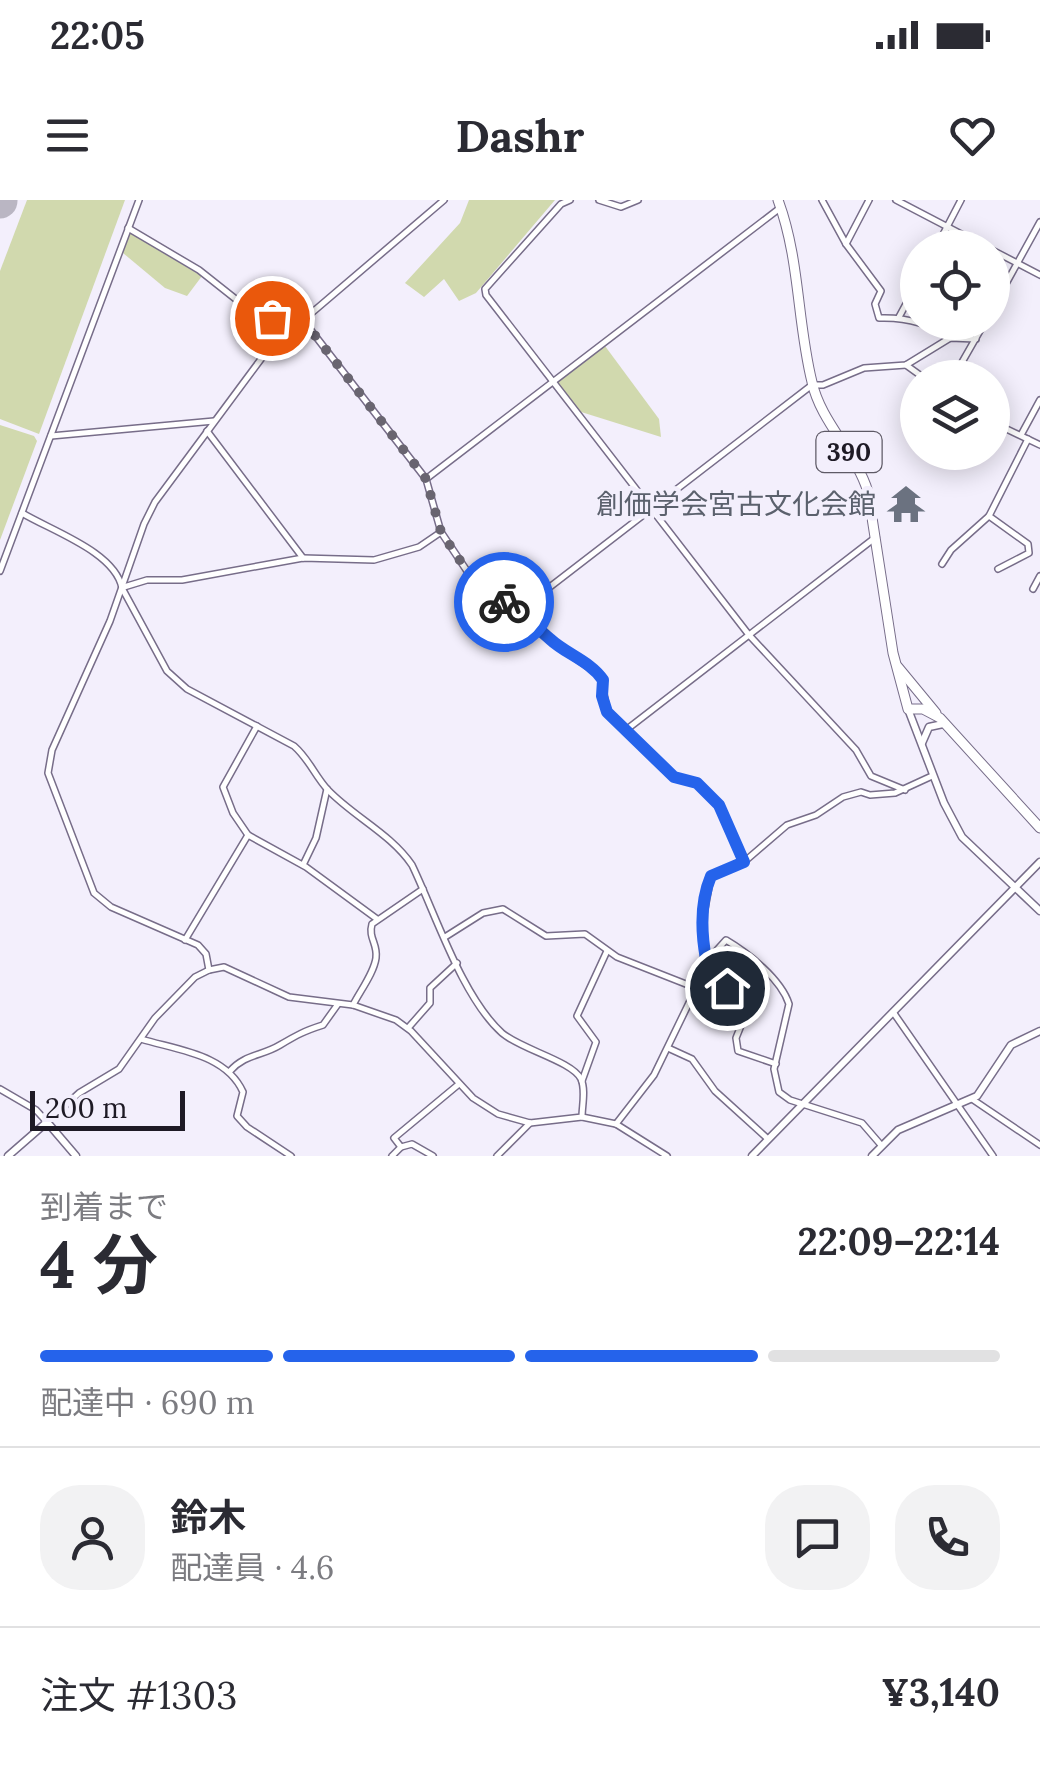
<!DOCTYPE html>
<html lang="ja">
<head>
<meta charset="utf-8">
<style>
	body { margin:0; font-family:Lora,"Noto Sans JP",serif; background:#f2f2f3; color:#2b2b33; height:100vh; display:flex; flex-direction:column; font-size:38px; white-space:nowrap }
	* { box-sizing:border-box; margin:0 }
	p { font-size:32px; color:#7c7c81 }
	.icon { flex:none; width:55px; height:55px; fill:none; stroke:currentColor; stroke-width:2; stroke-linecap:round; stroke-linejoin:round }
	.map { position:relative; height:956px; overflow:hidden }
	.panel { display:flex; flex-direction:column; background:#fff; flex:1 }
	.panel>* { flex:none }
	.fabs { position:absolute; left:900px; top:30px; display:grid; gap:20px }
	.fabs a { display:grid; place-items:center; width:110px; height:110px; border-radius:50%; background:#fff; box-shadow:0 5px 25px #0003; font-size:50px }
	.scale { position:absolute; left:30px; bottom:25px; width:155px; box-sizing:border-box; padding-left:10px; border:5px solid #1e1a25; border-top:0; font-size:28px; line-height:35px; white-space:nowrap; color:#1e1a25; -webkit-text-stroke:8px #f3effc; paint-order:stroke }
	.pin { position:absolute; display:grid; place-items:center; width:85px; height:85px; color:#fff; margin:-42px; border:5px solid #fff; border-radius:50%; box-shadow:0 2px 10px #0007 }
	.courier { position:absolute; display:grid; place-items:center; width:100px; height:100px; margin:-50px; border:8px solid #2563eb; border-radius:50%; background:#fff; color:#222; box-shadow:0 2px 12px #0007 }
	.summary em { font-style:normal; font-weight:700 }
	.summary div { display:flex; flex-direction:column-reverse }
	.summary { display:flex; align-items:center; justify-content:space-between; height:170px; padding:0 40px }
	h1 { font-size:65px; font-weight:700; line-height:75px }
	.bar { display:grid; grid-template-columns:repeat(4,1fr); gap:15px 10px; align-content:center; height:120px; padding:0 40px }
	.bar i { height:12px; border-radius:8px; background:#e1e1e2 }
	.bar .on { background:#2563eb }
	.bar p { grid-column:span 4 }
	.line { display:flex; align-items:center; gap:25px; padding:0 40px; border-top:2px solid #e1e1e2 }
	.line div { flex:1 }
	.round { display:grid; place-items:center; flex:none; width:105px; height:105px; border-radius:40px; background:#f2f2f3 }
	.status { display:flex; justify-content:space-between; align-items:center; height:70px; padding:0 50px; background:#fff; direction:ltr }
	.status svg { height:28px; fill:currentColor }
	header { display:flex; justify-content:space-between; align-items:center; height:130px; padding:0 40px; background:#fff; font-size:45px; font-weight:700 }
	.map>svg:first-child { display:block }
	.green { fill:#d1d9ae }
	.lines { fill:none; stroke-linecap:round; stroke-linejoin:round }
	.runway { stroke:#bab6c3; stroke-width:35 }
	.minor-casing { stroke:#776d89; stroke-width:8 }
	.tertiary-casing { stroke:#776d89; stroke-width:9 }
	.secondary-casing { stroke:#776d89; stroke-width:9 }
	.trunk-casing { stroke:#776d89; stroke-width:11 }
	.minor { stroke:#fff; stroke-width:5 }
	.tertiary { stroke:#fff; stroke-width:6 }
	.secondary { stroke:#fff; stroke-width:6 }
	.trunk { stroke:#fff; stroke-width:9 }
	.done { stroke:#696570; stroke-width:10; stroke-dasharray:0 18 }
	.route { stroke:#2563eb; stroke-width:12 }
	.labels { text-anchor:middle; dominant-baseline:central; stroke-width:9; stroke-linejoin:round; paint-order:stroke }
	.shield { fill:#f3effc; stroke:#5e5a66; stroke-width:2.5 }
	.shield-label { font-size:25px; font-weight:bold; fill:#1e1a25 }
	.worship-label { font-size:28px; fill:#5b616d; stroke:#f3effc; text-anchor:end }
</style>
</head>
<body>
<div class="status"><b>22:05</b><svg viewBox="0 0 49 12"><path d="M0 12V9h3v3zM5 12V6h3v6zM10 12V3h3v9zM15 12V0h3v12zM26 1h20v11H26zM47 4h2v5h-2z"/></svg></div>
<header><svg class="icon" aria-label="menu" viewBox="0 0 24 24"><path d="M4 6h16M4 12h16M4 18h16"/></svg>Dashr<svg class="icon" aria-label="heart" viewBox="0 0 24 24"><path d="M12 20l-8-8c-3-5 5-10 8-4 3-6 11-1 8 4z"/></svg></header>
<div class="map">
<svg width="1040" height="956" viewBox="0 0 1040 956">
	<rect width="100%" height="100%" fill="#f3effc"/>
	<g class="green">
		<polygon points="27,0 125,0 39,234 0,219 0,71"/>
		<polygon points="469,0 555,0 476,93 459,101 444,79 424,97 405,83 460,23"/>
		<polygon points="130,33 202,76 187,96 165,88 123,53"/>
		<polygon points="605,146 659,219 661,237 578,211 556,183"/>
		<polygon points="0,225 34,236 37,241 0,340"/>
	</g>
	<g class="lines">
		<polyline class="runway" points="0,1 0,0"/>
		<g class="minor-casing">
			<g id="minor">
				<polyline points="570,0 561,4 485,89 486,95 749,435 856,550 871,576 905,590"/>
				<polyline points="599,0 621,7 638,0"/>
				<path d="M822,0L846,44L881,91L875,104L879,118C905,117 929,123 950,138"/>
				<polyline points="896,0 988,48"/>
				<polyline points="128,28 199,70 252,112 294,127"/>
				<polyline points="846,44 869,0"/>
				<polyline points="936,48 961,0"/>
				<polyline points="992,50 1040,75"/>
				<polyline points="992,109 1040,22"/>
				<polyline points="899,117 918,82"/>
				<polyline points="303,120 426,279 441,332 469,374 492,396 520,410 552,442 601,476 607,512 674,577 697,583 719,605 744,662"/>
				<polyline points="906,165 924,178"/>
				<polyline points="953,178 985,122"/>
				<polyline points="992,222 1040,245"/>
				<polyline points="207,231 303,358"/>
				<polyline points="1021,235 1040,200"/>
				<polyline points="51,236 214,221"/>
				<polyline points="426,279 780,8"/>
				<polyline points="942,364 951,350 989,316"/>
				<polyline points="998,369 1029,353 1028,344 989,316 1028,239"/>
				<polyline points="0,371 139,0"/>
				<polyline points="124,387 147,380 182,380 303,358 374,360 419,347 441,332"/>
				<polyline points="1033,389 1040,376"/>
				<polyline points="520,410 812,185 823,185 864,168 906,165 950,138 976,139"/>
				<polyline points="257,526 223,587 233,613 248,635 306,667 377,719"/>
				<polyline points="626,530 876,337"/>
				<polyline points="303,665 316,638 327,589"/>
				<polyline points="445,737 483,713 503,709 546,736 585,734 617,757 696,788"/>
				<polyline points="185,740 248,635"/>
				<path d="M708,760L726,740C748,753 781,779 789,804L774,869L779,892L790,900L862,923L881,945"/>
				<polyline points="709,760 730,769 726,792 746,813 736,838 738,851 776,864"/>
				<polyline points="209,770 206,754 198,745 111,707 94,693 48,573 52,550 110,421 144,324 155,302 267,151 444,0"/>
				<path d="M353,805C360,791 374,773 376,758C378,744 368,738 372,724L423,689"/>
				<polyline points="893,812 993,956"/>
				<polyline points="408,828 430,803 430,788 457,763"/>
				<path d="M141,839C177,850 226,854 243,892L237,916L247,927L291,956"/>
				<polyline points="668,848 692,859 715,891 768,939"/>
				<path d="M230,871C245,854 262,856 280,845C297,835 304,831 323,825L338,804"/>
				<polyline points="582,881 596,842 577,816 607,751"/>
				<path d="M0,889L36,910L47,922L79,893L119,869L155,818L195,777L209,770L224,767L289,797L353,805L396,820L411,831L473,898L498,914L530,923L582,917C582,906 586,890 581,879C572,861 520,849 502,833C462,797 436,715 412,665C391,634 354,617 328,590C315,576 309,559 294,546L187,489L167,471L122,388C115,352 52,331 22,313"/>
				<polyline points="972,899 1040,945"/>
				<polyline points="582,917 616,924 667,956"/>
				<polyline points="616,924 654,875 704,772 703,719 711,676 744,662 787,625 816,615 843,597 861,592 870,595 895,593 932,576"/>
				<polyline points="392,956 401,947"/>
				<polyline points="433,956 412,944 401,947 394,938 459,884"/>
				<polyline points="497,956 530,923"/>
			</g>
		</g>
		<g class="tertiary-casing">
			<g id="tertiary">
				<polyline points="752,956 1040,662"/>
				<polyline points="872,956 898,930 977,896 1011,845 1040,831"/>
			</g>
		</g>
		<g class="secondary-casing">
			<g id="secondary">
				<polyline points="908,509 944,603 962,637 1040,711"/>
				<polyline points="922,543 929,527 943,524"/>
				<polyline points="8,956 47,922 76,956"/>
			</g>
		</g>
		<g class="trunk-casing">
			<g id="trunk">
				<path d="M778,0C800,59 797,122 812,182C821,223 856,252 868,292L893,453L908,509H923L940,518L1040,628"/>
				<polyline points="898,467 936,513"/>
			</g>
		</g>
		<use href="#minor" class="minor"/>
		<use href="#tertiary" class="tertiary"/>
		<use href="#secondary" class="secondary"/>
		<use href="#trunk" class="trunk"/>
	</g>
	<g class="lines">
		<polyline class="done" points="272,118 294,126 303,120 426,279 441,332 469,374 492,396 504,402"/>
		<path class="route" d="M504,402C523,411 534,426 550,439C566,454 590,461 603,480L602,496L607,512L674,577L697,583L719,605L744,662L711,676C700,702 701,732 706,759L730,770L727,788"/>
	</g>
	<defs>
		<g id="temple-bare" transform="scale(3)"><path d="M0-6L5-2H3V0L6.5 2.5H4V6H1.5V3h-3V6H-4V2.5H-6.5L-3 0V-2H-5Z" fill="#6b7280" stroke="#f3effc" stroke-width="2.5" paint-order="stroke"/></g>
	</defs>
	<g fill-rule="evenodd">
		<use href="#temple-bare" x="906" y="304"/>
	</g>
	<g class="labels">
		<rect class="shield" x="816.5" y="232" width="65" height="40" rx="8"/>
		<g class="shield-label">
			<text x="849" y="252">390</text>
		</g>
		<g class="worship-label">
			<text x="876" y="304">創価学会宮古文化会館</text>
		</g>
	</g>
</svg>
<div class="fabs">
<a><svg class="icon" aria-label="locate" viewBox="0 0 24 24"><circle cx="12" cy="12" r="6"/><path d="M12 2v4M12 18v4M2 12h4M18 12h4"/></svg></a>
<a><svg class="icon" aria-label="layers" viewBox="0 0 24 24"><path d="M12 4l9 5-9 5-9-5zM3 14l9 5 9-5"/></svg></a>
</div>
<div class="scale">200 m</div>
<div class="pin" style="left:272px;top:118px;background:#ea580c"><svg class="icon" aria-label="bag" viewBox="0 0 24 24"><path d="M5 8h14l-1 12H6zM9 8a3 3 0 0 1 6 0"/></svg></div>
<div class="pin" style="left:727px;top:788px;background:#1f2937"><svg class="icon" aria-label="home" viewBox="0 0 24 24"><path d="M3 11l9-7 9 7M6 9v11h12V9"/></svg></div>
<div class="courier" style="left:504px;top:402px"><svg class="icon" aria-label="bike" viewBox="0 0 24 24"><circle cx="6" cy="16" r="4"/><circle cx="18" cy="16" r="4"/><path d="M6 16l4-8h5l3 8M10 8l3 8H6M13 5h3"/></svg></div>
</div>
<section class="panel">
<div class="summary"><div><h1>4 分</h1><p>到着まで</p></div><em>22:09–22:14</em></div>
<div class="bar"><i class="on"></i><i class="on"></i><i class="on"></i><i></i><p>配達中 · 690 m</p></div>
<div class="line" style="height:180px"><a class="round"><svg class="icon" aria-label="person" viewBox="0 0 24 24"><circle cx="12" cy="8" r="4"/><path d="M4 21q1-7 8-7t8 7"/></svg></a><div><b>鈴木</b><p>配達員 · 4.6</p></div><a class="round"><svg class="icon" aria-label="chat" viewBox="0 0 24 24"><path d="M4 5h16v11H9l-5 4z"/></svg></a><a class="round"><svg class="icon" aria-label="phone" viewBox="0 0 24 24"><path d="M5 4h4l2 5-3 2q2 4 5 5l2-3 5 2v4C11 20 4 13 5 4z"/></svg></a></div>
<div class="line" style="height:130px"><div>注文 #1303</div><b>¥3,140</b></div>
</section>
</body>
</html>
